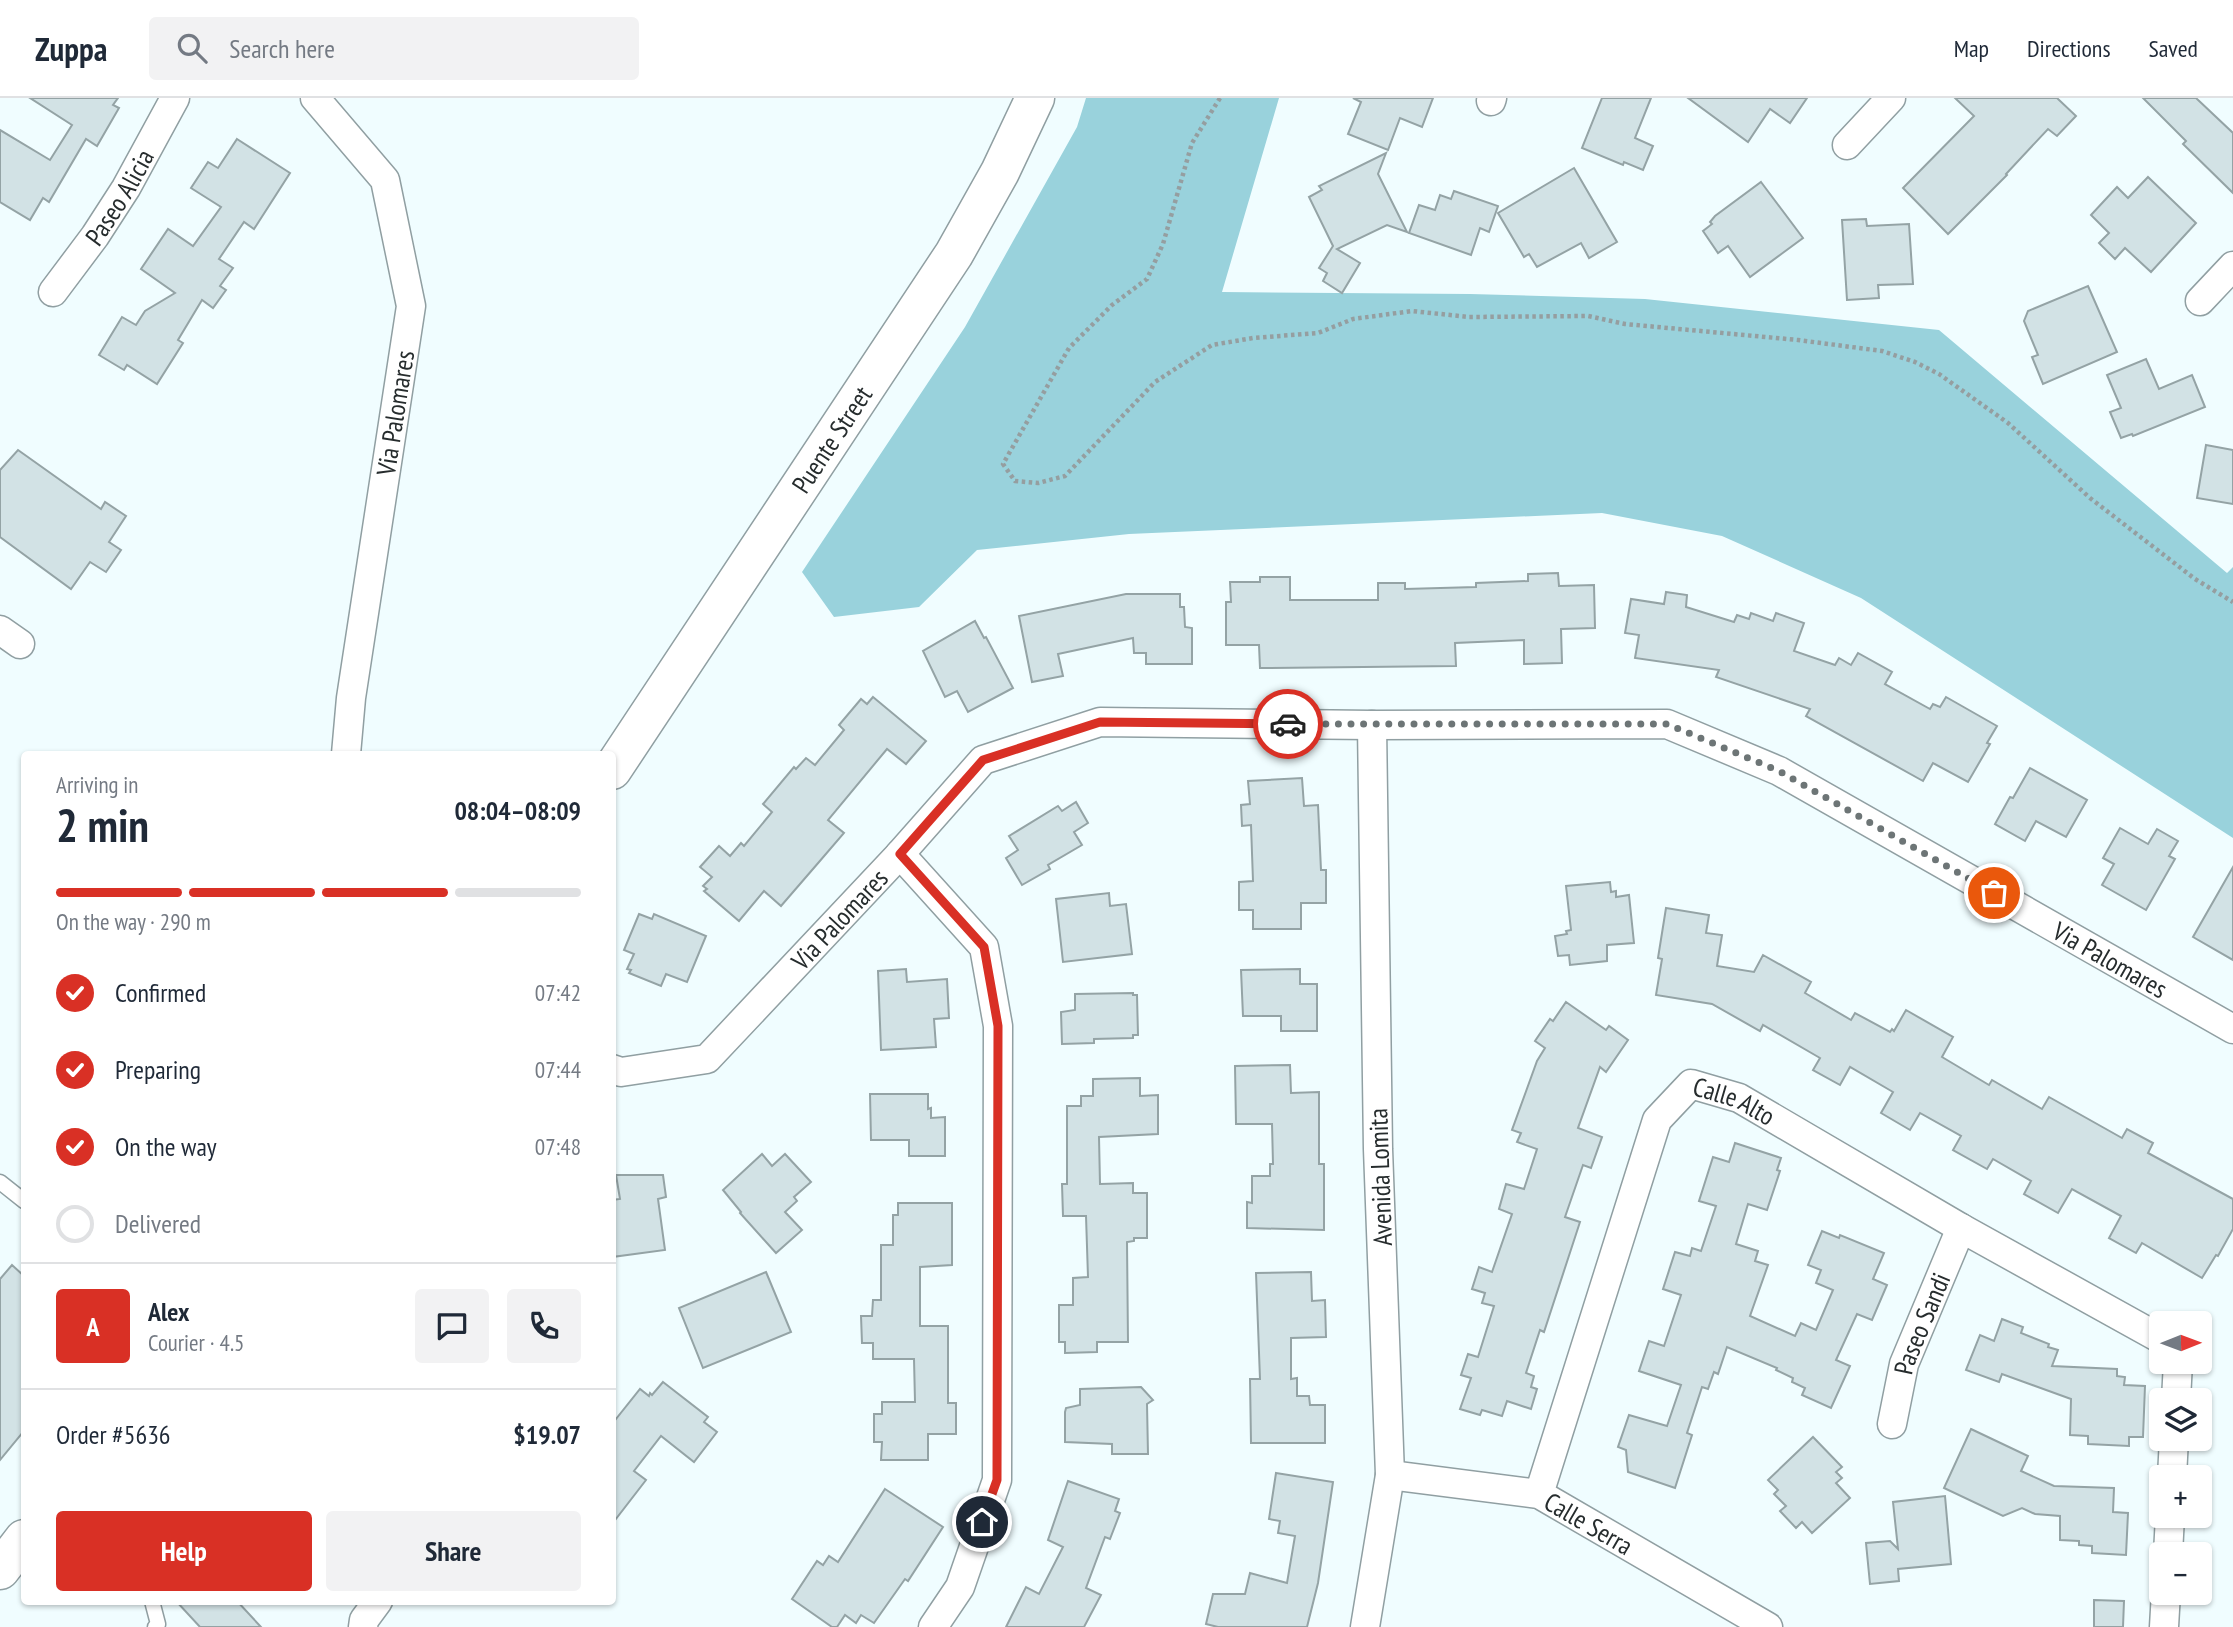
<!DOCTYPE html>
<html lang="en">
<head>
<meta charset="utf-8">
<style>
	body { margin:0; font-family:"PT Sans Narrow",sans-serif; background:#f2f2f3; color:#1f2937; height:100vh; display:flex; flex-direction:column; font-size:26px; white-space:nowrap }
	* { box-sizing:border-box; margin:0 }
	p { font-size:23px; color:#747a83 }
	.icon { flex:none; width:38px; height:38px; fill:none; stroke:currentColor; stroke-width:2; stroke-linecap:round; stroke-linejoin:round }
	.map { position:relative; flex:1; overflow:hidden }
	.panel { position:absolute; left:21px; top:653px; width:595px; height:854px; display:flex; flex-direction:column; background:#fff; border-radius:7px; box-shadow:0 2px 5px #0004 }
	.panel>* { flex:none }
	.needle { width:46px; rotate:89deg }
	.controls { position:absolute; left:2149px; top:1213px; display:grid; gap:14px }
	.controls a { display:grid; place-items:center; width:63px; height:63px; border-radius:7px; background:#fff; box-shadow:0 2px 5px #0004; font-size:35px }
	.pin { position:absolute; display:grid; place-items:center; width:60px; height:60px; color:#fff; margin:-30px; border:4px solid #fff; border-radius:50%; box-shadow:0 2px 7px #0007 }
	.courier { position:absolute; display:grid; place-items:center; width:70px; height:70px; margin:-35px; border:5px solid #d93025; border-radius:50%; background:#fff; color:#222; box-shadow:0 2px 9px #0007 }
	.headline em { font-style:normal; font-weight:600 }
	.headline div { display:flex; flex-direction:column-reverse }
	.headline { display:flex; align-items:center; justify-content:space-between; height:119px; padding:0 35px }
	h1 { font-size:46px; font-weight:600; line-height:52px }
	.bar { display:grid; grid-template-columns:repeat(4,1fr); gap:10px 7px; align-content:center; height:84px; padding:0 35px }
	.bar i { height:9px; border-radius:5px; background:#e0e1e3 }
	.bar .selected { background:#d93025 }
	.bar p { grid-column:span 4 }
	.line { display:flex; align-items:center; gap:18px; padding:0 35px; border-top:2px solid #e0e1e3 }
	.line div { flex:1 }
	.round { display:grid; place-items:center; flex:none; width:74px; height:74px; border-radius:7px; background:#f2f2f3 }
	ol { padding:0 35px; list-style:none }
	li { display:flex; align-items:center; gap:21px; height:77px }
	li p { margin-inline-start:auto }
	li .icon { padding:7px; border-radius:50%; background:#d93025; color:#fff; stroke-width:4 }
	li:last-child { color:#747a83 }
	li i { width:38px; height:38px; border:4px solid #e0e1e3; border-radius:50% }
	.primary-button { display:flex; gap:14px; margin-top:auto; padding:14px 35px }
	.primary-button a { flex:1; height:80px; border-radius:7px; background:#d93025; color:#fff; font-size:28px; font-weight:600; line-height:80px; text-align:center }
	.primary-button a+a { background:#f2f2f3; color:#1f2937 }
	header { display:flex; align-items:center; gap:42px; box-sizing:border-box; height:98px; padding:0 35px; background:#fff; border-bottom:2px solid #e0e1e3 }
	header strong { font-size:33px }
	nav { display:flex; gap:38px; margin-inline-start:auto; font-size:24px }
	.search { width:490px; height:63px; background:#f2f2f3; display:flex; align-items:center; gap:18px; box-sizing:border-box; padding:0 24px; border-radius:7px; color:#747a83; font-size:26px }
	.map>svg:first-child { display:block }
	.green { fill:#99d2dc }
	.building { fill:#d2e2e5; stroke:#94a3a5; stroke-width:2 }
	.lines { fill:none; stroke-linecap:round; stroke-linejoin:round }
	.lane-casing { stroke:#909fa2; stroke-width:17 }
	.street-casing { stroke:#909fa2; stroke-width:31 }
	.secondary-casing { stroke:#909fa2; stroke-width:41 }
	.path { stroke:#959ea0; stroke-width:4.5; stroke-dasharray:3.5 3.5; stroke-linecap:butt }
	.lane { stroke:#fff; stroke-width:14 }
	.street { stroke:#fff; stroke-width:28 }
	.secondary { stroke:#fff; stroke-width:38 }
	.done { stroke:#6d7576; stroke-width:7; stroke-dasharray:0 12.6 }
	.route { stroke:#d93025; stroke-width:9 }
	.labels { text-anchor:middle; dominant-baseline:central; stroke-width:5; stroke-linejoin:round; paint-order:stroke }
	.street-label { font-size:26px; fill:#262c2d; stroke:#fff }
</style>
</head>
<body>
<header>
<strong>Zuppa</strong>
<div class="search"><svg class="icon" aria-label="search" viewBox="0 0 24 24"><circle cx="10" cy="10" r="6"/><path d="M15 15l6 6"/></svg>Search here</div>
<nav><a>Map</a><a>Directions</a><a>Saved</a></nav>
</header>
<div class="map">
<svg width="2233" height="1529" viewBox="0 0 2233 1529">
	<rect width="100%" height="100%" fill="#f0fdff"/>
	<polygon class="green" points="1086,0 1279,0 1222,194 1470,196 1645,201 1939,232 2227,475 2233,469 2233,740 1861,500 1722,438 1602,415 1129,436 977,452 919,509 834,519 802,474 965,229 1077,29"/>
	<g class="building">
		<polygon points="30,0 118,0 113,7 119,10 97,48 86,41 49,104 43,100 30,122 0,104 0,32 50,62 72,27"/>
		<polygon points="1353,0 1433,0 1422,29 1400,20 1388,52 1348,36 1361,4"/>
		<polygon points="1602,0 1651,0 1635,40 1653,48 1643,72 1624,64 1623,67 1582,50"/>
		<polygon points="1688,0 1807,0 1790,25 1770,11 1748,44"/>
		<polygon points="1955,0 2057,0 2076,18 2057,38 2048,31 2006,76 2007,77 1948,136 1903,90 1974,18"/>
		<polygon points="2143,0 2196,0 2233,35 2233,95 2183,46 2186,43"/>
		<polygon points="237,41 290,75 254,131 244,124 219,161 233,170 220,188 226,192 213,210 202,202 178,242 183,245 157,286 127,267 124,272 99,257 122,219 136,227 145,213 175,195 141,171 168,131 193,148 221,109 191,90 208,64 218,70"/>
		<polygon points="1386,55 1378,76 1407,134 1387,127 1337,151 1360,165 1342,195 1323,183 1327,175 1319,170 1333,148 1309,99 1322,92 1319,88"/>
		<polygon points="1574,70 1617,144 1589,160 1581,145 1537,169 1529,156 1524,159 1498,115"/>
		<polygon points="2148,79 2196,125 2151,174 2125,150 2115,161 2099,145 2109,135 2091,117 2117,89 2128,100"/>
		<polygon points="1761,84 1803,140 1750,179 1728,148 1718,155 1703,133 1712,126 1710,124 1715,118"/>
		<polygon points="1454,93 1498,108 1489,134 1480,130 1471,157 1409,135 1419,107 1435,112 1440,97 1451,101"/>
		<polygon points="1866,121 1867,128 1909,126 1913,186 1878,187 1879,200 1847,202 1842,122"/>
		<polygon points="2088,188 2117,254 2043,286 2032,259 2038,257 2024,223 2028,213"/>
		<polygon points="2146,261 2159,291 2192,277 2205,309 2133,338 2132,336 2121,340 2110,314 2121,310 2107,277"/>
		<polygon points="2206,347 2233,352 2233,406 2197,400"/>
		<polygon points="18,352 101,411 105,404 126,418 109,444 121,452 106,474 90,464 71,491 0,439 0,372"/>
		<polygon points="1558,475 1559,488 1594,487 1595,530 1561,531 1562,565 1524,566 1524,542 1455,545 1456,568 1260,570 1259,547 1226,547 1226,504 1231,504 1230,484 1260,484 1260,479 1290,479 1290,502 1378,502 1378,485 1405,485 1405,491 1476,489 1476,485 1528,483 1528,476"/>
		<polygon points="1666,494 1687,497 1686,509 1734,524 1737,517 1749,521 1751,515 1773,523 1776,515 1804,525 1794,553 1835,567 1839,560 1851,567 1858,555 1892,574 1885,586 1930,611 1933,606 1940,609 1946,599 1997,628 1987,645 1990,646 1968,684 1933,665 1923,683 1806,618 1810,611 1716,579 1719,572 1635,560 1639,537 1625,535 1631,501 1664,506"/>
		<polygon points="1126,496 1180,496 1180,509 1184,509 1185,529 1192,530 1192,566 1146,566 1146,555 1134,555 1133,540 1058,556 1063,578 1032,584 1019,518"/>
		<polygon points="975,523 984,540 986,539 1013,590 968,614 957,593 945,599 923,553"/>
		<polygon points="873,599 926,643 906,666 887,651 828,722 844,735 819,764 781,808 764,793 739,823 704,793 707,791 703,788 712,779 700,769 719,748 730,758 741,745 744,748 772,714 763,706 794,669 796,671 806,660 815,667 844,632 839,627 861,601 867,606"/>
		<polygon points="2030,670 2087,702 2066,739 2036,723 2025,743 1995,726 2010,699 2013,700"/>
		<polygon points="1302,680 1304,708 1318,707 1321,772 1326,772 1326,805 1301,805 1301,831 1253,831 1253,812 1239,812 1239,784 1253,783 1251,727 1242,728 1241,707 1250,706 1248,683"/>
		<polygon points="1076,704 1088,725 1074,734 1082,747 1048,767 1050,771 1022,787 1006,760 1018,752 1009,738 1058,708 1062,713"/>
		<polygon points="2120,730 2148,746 2157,731 2178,743 2169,758 2175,761 2146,812 2102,787 2114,766 2103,760"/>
		<polygon points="2233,769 2233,862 2193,839"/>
		<polygon points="1610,784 1611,794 1616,793 1616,799 1629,797 1634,845 1607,847 1607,863 1570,867 1569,857 1558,858 1555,838 1567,836 1566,833 1571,832 1566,788"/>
		<polygon points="1109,795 1110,808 1126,806 1132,856 1063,864 1056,801"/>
		<polygon points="1666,810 1709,817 1706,835 1722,837 1717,868 1754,874 1763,857 1811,884 1805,895 1851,922 1855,915 1890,934 1892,931 1894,933 1906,912 1953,939 1942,959 1989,987 1992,982 2042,1011 2049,999 2122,1040 2127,1031 2153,1045 2148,1055 2233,1101 2233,1131 2218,1158 2216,1157 2202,1180 2142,1145 2136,1155 2109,1140 2121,1118 2072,1091 2058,1115 2024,1096 2031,1083 1993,1061 1987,1071 1953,1052 1961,1038 1920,1015 1910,1032 1881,1015 1893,994 1850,969 1840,987 1813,972 1820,960 1763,927 1760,933 1712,906 1656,897 1662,861 1658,860"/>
		<polygon points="639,816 652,821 654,816 706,838 687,884 666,876 661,888 629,875 631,872 627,871 634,856 624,852"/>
		<polygon points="906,871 907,884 947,881 949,920 934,921 936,949 881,952 878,873"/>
		<polygon points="1300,871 1300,886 1317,886 1317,933 1281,933 1281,918 1243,918 1241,872"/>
		<polygon points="1133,895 1133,897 1137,897 1138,937 1133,937 1133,940 1094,941 1094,945 1062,946 1061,914 1075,912 1075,896"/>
		<polygon points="1566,904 1606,932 1609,928 1628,942 1606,974 1600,969 1578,1030 1602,1039 1591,1070 1583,1067 1565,1119 1580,1124 1544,1234 1540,1232 1526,1275 1534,1278 1531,1289 1537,1291 1531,1311 1507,1303 1502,1318 1482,1312 1480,1317 1460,1311 1471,1280 1461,1277 1468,1256 1478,1259 1494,1208 1482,1205 1485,1195 1472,1191 1479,1169 1492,1174 1512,1116 1499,1111 1506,1086 1524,1091 1537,1051 1517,1044 1521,1035 1512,1032 1537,963 1545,950 1535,943 1550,921 1553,923"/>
		<polygon points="1290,967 1291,995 1319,994 1319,1066 1324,1066 1324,1132 1247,1130 1247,1104 1252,1105 1252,1078 1270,1078 1270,1066 1273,1066 1272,1026 1236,1026 1235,968"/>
		<polygon points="1140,980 1140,998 1158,997 1158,1036 1099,1039 1100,1086 1133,1085 1133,1095 1147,1095 1147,1140 1134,1140 1134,1143 1127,1144 1128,1244 1097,1244 1097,1254 1065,1255 1065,1244 1059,1244 1059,1207 1073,1207 1073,1180 1088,1179 1086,1118 1063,1118 1062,1086 1067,1086 1067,1008 1081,1008 1081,998 1093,998 1093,981"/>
		<polygon points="870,996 928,996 928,1011 931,1010 931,1020 945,1019 945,1058 909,1058 909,1042 871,1042"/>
		<polygon points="1735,1045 1781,1060 1777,1072 1780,1073 1767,1112 1748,1106 1736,1146 1758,1153 1755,1163 1768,1167 1750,1218 1795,1238 1801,1225 1816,1232 1833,1192 1816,1185 1821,1172 1808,1167 1822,1133 1839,1140 1840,1137 1884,1155 1873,1181 1887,1187 1872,1222 1857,1216 1836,1262 1850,1268 1831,1310 1802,1297 1805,1290 1792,1284 1793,1280 1776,1272 1777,1270 1727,1249 1718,1276 1714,1274 1708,1291 1702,1289 1687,1335 1692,1337 1675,1390 1628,1374 1626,1352 1618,1349 1629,1317 1667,1328 1681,1287 1639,1273 1649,1243 1664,1248 1681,1197 1663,1191 1675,1154 1690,1158 1692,1150 1701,1153 1716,1108 1699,1103 1713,1059 1729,1064"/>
		<polygon points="762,1056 772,1068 785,1056 811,1084 794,1099 797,1103 785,1114 802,1132 776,1155 740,1115 741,1114 723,1092"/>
		<polygon points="616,1077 663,1077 666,1099 658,1101 665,1152 612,1159 612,1102 620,1101"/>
		<polygon points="898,1105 952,1105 952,1167 920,1169 920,1228 948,1228 948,1305 956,1305 956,1336 928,1336 928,1362 881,1362 882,1344 874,1344 874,1316 882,1316 882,1304 915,1304 914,1261 873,1261 873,1245 862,1245 861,1218 872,1218 873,1202 881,1202 881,1147 893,1147 893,1117 898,1117"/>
		<polygon points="12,1167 24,1178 24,1333 0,1362 0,1181"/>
		<polygon points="766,1174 791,1234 703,1270 679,1210"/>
		<polygon points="1311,1174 1312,1203 1325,1202 1326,1239 1291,1240 1291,1281 1297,1280 1297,1298 1309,1298 1310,1307 1325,1307 1325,1345 1251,1345 1250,1281 1260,1281 1256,1175"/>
		<polygon points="2002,1221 2023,1229 2021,1235 2049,1246 2048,1249 2058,1252 2052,1268 2117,1271 2117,1278 2125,1279 2124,1287 2145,1288 2143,1339 2129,1339 2129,1348 2088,1346 2088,1338 2070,1337 2071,1301 2002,1276 1999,1284 1966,1272 1980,1237 1994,1243"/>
		<polygon points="663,1284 708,1319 704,1324 717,1334 694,1364 661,1338 634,1373 646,1382 612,1426 612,1326 640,1291 649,1298 650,1295 652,1297"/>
		<polygon points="1141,1289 1153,1302 1147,1306 1148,1356 1112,1356 1112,1346 1065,1344 1065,1314 1066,1310 1080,1307 1080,1291"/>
		<polygon points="1971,1331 2028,1358 2021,1373 2054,1388 2114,1390 2113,1414 2128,1415 2126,1457 2092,1455 2092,1448 2079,1447 2079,1443 2060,1442 2060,1418 2035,1416 2022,1410 2003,1418 1944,1390"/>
		<polygon points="1813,1339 1842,1369 1836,1374 1842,1380 1836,1385 1850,1400 1812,1435 1802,1424 1796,1430 1780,1413 1786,1408 1774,1396 1778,1392 1768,1382"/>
		<polygon points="1276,1375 1333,1384 1318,1485 1307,1529 1218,1529 1206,1526 1213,1496 1245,1496 1250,1475 1287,1485 1295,1438 1278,1435 1280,1423 1269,1421"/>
		<polygon points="1068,1383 1119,1401 1115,1413 1120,1415 1110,1441 1105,1439 1086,1490 1101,1497 1084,1529 1006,1529 1026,1489 1039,1496 1063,1449 1048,1442"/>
		<polygon points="885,1391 943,1429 908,1483 905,1481 874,1525 861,1517 856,1525 845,1517 837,1529 832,1529 792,1501 817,1463 823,1467 829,1458 838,1464"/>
		<polygon points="1945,1398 1951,1466 1898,1471 1899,1483 1870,1486 1866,1445 1890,1443 1898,1451 1893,1404"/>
		<polygon points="2094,1502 2124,1503 2123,1529 2094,1529"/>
		<polygon points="176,1503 237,1503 261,1529 200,1529"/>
	</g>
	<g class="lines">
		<g class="lane-casing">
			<g id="lane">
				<polyline points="0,1084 24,1103"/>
				<polyline points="152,1503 158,1526 155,1529"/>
			</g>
		</g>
		<g class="street-casing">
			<g id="street">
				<polyline points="315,0 385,82 411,208 351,600 346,656"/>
				<polyline points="1491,3 1492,0"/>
				<polyline points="1847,47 1891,0"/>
				<path id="s1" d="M53,194L95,138L126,90L175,0"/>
				<polyline points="2200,203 2233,168"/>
				<polyline points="0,532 20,546"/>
				<polyline points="900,756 984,849 998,928 997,1382 960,1489 933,1529"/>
				<path id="s2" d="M612,971L621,974L707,961L900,756L983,662L1100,624L1372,627L1667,626L1779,673L2233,931"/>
				<polyline points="2176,1302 2178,1264"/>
				<path id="s3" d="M1892,1326L1904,1266L1961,1130"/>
				<path id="s4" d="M1390,1377L1539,1396L1768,1529"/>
				<polyline points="2172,1379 2174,1340"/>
				<path id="s5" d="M1539,1396L1657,1022L1691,986L1739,1000L1961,1130L2161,1241"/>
				<polyline points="2168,1456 2170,1418"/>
				<polyline points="363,1529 364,1522 378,1503"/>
				<polyline points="1365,1529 1390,1377 1378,1051 1372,627"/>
				<polyline points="2164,1529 2166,1494"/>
			</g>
		</g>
		<g class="secondary-casing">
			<g id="secondary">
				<path id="s6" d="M612,672L954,156L1000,74L1035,0"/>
				<polyline points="0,1472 24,1441"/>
			</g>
		</g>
		<polyline class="path" points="1220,0 1192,45 1163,146 1147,181 1112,207 1069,250 1003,366 1015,383 1038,385 1065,378 1155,284 1212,247 1253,240 1318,235 1353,221 1412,213 1469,219 1588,218 1625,226 1798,242 1882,253 1915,264 1939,276 2008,325 2090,400 2195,481 2233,504"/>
		<use href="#lane" class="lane"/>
		<use href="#street" class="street"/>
		<use href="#secondary" class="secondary"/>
	</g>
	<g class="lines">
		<polyline class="done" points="1288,626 1667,626 1779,673 1994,795"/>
		<polyline class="route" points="982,1424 997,1382 998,928 984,849 900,756 983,662 1100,624 1288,626"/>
	</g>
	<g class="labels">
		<g class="street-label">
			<text stroke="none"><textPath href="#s1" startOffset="116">Paseo Alicia</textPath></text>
			<text transform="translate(395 315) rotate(-81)">Via Palomares</text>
			<text stroke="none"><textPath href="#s6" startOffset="397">Puente Street</textPath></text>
			<text stroke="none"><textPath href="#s2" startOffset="289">Via Palomares</textPath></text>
			<text stroke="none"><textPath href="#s2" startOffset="1696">Via Palomares</textPath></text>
			<text stroke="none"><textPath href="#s5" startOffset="488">Calle Alto</textPath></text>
			<text transform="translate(1380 1079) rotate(-92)">Avenida Lomita</text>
			<text stroke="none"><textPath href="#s3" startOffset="105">Paseo Sandi</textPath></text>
			<text stroke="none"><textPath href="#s4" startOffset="208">Calle Serra</textPath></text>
		</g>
	</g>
</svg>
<div class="controls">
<a><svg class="needle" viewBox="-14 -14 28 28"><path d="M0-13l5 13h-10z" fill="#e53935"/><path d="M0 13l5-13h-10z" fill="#747a83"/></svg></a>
<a><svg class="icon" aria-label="layers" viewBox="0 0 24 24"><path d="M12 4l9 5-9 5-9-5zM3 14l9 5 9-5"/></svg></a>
<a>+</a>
<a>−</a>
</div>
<div class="pin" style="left:1994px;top:795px;background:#ea580c"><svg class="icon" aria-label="bag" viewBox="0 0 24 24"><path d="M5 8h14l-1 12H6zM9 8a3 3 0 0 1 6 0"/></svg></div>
<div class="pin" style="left:982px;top:1424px;background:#1f2937"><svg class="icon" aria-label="home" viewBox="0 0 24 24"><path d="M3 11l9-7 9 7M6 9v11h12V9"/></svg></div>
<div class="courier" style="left:1288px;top:626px"><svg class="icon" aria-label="car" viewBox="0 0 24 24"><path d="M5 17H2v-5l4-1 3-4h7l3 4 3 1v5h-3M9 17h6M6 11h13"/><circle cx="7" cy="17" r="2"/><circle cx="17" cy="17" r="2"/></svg></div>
<section class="panel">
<div class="headline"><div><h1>2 min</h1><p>Arriving in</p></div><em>08:04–08:09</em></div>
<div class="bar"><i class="selected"></i><i class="selected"></i><i class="selected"></i><i></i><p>On the way · 290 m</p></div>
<ol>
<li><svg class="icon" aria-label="check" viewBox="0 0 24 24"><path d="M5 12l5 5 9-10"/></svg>Confirmed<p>07:42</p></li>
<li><svg class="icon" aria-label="check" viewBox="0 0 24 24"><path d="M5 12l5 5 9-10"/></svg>Preparing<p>07:44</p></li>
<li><svg class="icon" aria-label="check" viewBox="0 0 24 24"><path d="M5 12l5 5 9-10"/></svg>On the way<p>07:48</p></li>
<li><i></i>Delivered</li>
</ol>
<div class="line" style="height:126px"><b class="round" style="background:#d93025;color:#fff">A</b><div><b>Alex</b><p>Courier · 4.5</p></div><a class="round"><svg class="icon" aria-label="chat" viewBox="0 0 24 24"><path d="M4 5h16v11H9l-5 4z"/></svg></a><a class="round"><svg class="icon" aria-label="phone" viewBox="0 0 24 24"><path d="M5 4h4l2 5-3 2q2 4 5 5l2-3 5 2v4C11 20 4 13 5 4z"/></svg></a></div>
<div class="line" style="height:91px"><div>Order #5636</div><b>$19.07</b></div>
<div class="primary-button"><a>Help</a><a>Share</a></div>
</section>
</div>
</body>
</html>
